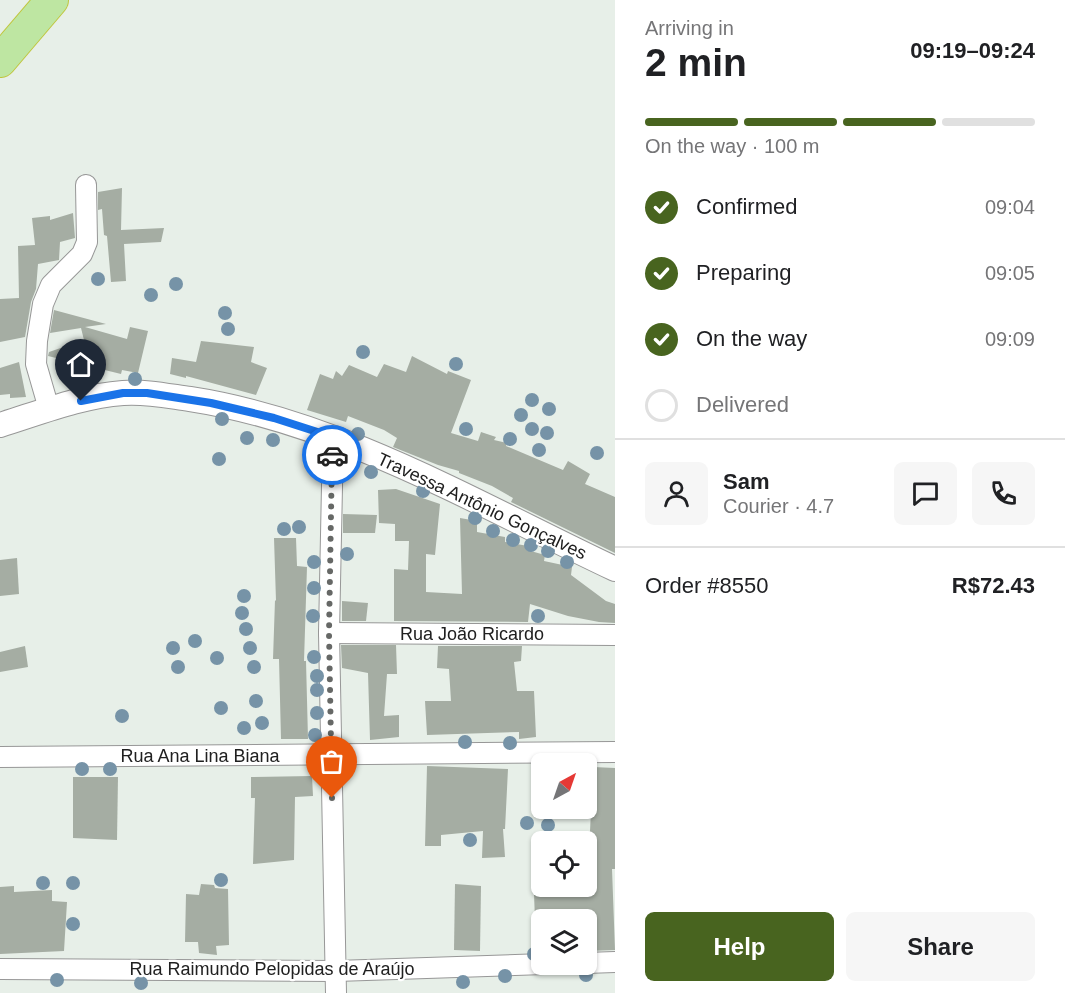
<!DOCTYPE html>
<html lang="en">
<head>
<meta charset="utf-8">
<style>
	body { margin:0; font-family:Helvetica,sans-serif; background:#f6f6f6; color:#202124; height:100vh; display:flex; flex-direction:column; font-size:22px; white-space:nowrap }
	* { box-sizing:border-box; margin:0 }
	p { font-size:20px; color:#757577 }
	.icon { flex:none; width:33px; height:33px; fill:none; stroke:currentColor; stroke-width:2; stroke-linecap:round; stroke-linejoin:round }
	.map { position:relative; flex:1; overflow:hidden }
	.side { display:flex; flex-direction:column; background:#fff; width:450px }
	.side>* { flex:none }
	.needle { width:39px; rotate:40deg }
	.buttons { position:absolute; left:531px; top:753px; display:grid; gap:12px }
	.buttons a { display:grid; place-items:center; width:66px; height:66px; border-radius:9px; background:#fff; box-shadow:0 2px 4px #0004; font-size:30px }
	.pin { position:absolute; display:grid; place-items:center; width:51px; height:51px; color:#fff; margin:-62px -26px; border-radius:50% 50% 50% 0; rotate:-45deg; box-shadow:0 0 6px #0007 }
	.pin .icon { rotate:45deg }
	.courier { position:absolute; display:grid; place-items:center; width:60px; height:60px; margin:-30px; border:4px solid #1a73e8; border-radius:50%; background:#fff; color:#222; box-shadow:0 2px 8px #0007 }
	.summary em { font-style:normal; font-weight:700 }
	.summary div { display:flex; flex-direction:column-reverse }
	.summary { display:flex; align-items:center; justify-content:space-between; height:102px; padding:0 30px }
	h1 { font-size:39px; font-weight:700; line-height:45px }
	.bar { display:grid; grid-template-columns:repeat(4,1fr); gap:9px 6px; align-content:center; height:72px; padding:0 30px }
	.bar i { height:8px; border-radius:4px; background:#e0e0e0 }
	.bar .on { background:#48641f }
	.bar p { grid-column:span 4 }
	.line { display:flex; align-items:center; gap:15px; padding:0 30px; border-top:2px solid #e0e0e0 }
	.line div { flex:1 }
	.round { display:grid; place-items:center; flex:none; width:63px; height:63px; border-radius:9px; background:#f6f6f6 }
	ol { padding:0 30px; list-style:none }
	li { display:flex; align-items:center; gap:18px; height:66px }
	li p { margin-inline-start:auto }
	li .icon { padding:6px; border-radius:50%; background:#48641f; color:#fff; stroke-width:4 }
	li:last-child { color:#757577 }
	li i { width:33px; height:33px; border:3px solid #e0e0e0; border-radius:50% }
	.button { display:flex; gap:12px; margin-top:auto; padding:12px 30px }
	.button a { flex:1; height:69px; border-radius:9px; background:#48641f; color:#fff; font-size:24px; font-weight:700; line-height:69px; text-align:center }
	.button a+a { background:#f6f6f6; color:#202124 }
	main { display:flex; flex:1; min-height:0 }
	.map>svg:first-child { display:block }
	.building { fill:#a5ada3 }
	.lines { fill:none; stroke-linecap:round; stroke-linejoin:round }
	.minor-casing { stroke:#979797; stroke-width:22 }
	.tertiary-casing { stroke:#979797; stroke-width:26 }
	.trunk-casing { stroke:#c0c53c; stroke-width:34 }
	.minor { stroke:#fff; stroke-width:20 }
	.tertiary { stroke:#fff; stroke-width:24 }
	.trunk { stroke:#bee6a2; stroke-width:32 }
	.tree { fill:#7693a7 }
	.done { stroke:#666866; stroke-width:6; stroke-dasharray:0 10.8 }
	.route { stroke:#1a73e8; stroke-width:8 }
	.labels { text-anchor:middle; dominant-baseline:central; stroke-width:4.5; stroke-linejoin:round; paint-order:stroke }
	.street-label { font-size:18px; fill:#202020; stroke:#fff }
</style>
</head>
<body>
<main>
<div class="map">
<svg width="615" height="993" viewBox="0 0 615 993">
	<rect width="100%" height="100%" fill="#e7efe8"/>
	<g class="building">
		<polygon points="122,188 121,230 164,228 161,242 124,244 126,281 111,282 107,236 104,235 102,209 98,210 98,192"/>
		<polygon points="73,213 75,238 60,242 59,260 38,264 36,289 31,302 25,337 0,342 0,299 19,298 18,246 35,245 32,218 50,216 50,220"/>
		<polygon points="54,310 106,324 85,327 127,339 130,327 148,331 138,373 122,370 121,374 48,356 49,352 84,340 81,328 50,333"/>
		<polygon points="201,341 254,347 251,362 267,368 256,395 186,376 186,378 170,374 172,358 196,362"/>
		<polygon points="412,356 447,374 448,371 471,380 451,433 478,441 481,432 496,437 494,440 507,443 506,446 563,470 568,461 590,474 585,484 615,497 615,553 511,502 513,498 492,486 459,473 459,471 438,465 393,447 397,438 384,430 348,416 346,422 307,410 320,374 333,379 336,371 342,376 349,365 377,377 384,364 406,372"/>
		<polygon points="19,362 26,397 10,398 10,394 0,395 0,368"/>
		<polygon points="396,489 440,504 435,555 426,554 426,592 462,594 460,518 477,521 477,532 505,537 505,542 528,546 527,550 545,555 544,561 572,567 571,575 606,601 615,604 615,623 599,622 568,616 530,604 528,622 394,621 394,569 408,570 409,541 395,541 395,524 379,523 378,490"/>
		<polygon points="343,514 377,515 375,533 343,533"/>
		<polygon points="274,538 296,538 297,566 307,567 304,661 306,661 308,739 281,739 279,659 273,659 275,600 276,601"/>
		<polygon points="17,558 19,594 0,596 0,560"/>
		<polygon points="342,601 368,603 366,621 342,621"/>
		<polygon points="341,645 396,645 397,674 387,674 384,716 399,715 399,737 370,740 368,673 342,668"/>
		<polygon points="25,646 28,667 0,672 0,652"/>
		<polygon points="438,646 522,646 521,661 514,662 517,691 534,691 536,737 519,739 519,732 427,735 425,701 451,701 449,669 437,668"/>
		<polygon points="427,766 508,769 505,829 503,829 505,857 482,858 483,831 441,835 441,846 425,846"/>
		<polygon points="593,767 615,768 615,869 612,869 615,950 587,951 586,920 535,920 534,894 550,893 551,886 586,886 586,853 589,853"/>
		<polygon points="312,776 313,796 295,797 294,860 253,864 255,798 251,798 251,777"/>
		<polygon points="73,777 118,777 117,840 73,838"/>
		<polygon points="201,884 214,885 215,888 228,889 229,945 216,946 217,955 199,953 198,942 185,942 186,894 199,895"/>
		<polygon points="455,884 481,886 480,951 454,950"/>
		<polygon points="14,886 14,892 52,890 52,901 67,902 64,951 0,954 0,887"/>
	</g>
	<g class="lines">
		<g class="minor-casing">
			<g id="minor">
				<polyline points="49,409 36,364 37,341 43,304 51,285 82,254 87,242 86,185"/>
				<polyline points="333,437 329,633 336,993"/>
				<polyline points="329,633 615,635"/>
				<polyline points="0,757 615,752"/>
				<polyline points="586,963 615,962"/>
				<polyline points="0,969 336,971 544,964"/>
			</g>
		</g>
		<g class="tertiary-casing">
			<path id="tertiary" d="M0,425C39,413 81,396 123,393C145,391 168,396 190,399C340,422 479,505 615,569"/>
		</g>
		<g class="trunk-casing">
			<polyline id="trunk" points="0,61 52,0"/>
		</g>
		<use href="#minor" class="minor"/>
		<use href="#tertiary" class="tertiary"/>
		<use href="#trunk" class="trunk"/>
	</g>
	<g class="tree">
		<circle cx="98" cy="279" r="7"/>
		<circle cx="176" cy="284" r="7"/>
		<circle cx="151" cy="295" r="7"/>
		<circle cx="225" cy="313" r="7"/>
		<circle cx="228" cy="329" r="7"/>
		<circle cx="363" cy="352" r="7"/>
		<circle cx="456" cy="364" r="7"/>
		<circle cx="135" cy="379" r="7"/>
		<circle cx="532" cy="400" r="7"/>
		<circle cx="549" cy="409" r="7"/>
		<circle cx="521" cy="415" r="7"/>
		<circle cx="222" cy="419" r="7"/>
		<circle cx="466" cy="429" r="7"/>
		<circle cx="532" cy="429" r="7"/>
		<circle cx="547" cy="433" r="7"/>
		<circle cx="358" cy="434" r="7"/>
		<circle cx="247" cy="438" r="7"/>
		<circle cx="510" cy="439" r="7"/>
		<circle cx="273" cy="440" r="7"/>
		<circle cx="539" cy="450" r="7"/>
		<circle cx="597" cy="453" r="7"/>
		<circle cx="219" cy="459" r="7"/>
		<circle cx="371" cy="472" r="7"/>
		<circle cx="423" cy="491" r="7"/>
		<circle cx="475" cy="518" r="7"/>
		<circle cx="299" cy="527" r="7"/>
		<circle cx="284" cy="529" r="7"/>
		<circle cx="493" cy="531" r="7"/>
		<circle cx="513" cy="540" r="7"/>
		<circle cx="531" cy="545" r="7"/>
		<circle cx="548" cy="551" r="7"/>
		<circle cx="347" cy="554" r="7"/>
		<circle cx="314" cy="562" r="7"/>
		<circle cx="567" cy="562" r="7"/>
		<circle cx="314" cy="588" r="7"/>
		<circle cx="244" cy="596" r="7"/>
		<circle cx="242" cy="613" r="7"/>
		<circle cx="313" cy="616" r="7"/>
		<circle cx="538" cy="616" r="7"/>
		<circle cx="246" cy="629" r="7"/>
		<circle cx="195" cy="641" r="7"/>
		<circle cx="173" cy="648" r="7"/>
		<circle cx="250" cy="648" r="7"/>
		<circle cx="314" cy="657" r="7"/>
		<circle cx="217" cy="658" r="7"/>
		<circle cx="178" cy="667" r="7"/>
		<circle cx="254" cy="667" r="7"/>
		<circle cx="317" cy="676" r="7"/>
		<circle cx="317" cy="690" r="7"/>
		<circle cx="256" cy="701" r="7"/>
		<circle cx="221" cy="708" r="7"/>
		<circle cx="317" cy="713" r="7"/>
		<circle cx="122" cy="716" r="7"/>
		<circle cx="262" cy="723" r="7"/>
		<circle cx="244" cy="728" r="7"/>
		<circle cx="315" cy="735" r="7"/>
		<circle cx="465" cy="742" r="7"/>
		<circle cx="510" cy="743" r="7"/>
		<circle cx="82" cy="769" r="7"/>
		<circle cx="110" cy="769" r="7"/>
		<circle cx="527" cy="823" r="7"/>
		<circle cx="548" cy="825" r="7"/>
		<circle cx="470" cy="840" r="7"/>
		<circle cx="221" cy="880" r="7"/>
		<circle cx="43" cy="883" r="7"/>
		<circle cx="73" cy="883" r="7"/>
		<circle cx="73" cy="924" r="7"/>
		<circle cx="534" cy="954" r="7"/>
		<circle cx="586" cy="975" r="7"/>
		<circle cx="505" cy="976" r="7"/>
		<circle cx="57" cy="980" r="7"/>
		<circle cx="463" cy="982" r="7"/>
		<circle cx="141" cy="983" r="7"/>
	</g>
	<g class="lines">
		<polyline class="done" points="332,798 329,633 332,455"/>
		<polyline class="route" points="81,401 123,393 147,393 211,403 274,418 333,437 332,455"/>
	</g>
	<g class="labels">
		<g class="street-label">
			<text transform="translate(482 506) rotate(25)">Travessa Antônio Gonçalves</text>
			<text x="472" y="634">Rua João Ricardo</text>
			<text x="200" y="756">Rua Ana Lina Biana</text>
			<text x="272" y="969">Rua Raimundo Pelopidas de Araújo</text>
		</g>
	</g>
</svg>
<div class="buttons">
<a><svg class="needle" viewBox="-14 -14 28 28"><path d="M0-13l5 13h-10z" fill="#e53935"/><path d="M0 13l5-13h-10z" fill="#757577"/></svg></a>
<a><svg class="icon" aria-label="locate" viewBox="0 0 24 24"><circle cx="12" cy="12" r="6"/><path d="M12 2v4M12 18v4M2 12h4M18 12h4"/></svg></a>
<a><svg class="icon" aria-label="layers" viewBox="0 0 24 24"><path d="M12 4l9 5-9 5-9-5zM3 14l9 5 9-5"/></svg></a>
</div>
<div class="pin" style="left:332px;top:798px;background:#ea580c"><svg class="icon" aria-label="bag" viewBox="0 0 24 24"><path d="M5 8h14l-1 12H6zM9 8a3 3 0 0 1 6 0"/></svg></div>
<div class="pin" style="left:81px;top:401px;background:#1f2937"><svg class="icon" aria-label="home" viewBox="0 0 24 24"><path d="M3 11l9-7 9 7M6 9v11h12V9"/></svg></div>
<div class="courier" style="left:332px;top:455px"><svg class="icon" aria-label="car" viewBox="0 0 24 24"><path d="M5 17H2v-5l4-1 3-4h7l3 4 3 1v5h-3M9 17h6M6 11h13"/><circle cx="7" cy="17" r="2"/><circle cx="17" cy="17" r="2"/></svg></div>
</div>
<section class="side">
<div class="summary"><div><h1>2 min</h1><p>Arriving in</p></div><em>09:19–09:24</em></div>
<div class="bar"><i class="on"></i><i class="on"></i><i class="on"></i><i></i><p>On the way · 100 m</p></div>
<ol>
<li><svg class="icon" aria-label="check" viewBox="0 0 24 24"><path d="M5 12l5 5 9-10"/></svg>Confirmed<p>09:04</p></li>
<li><svg class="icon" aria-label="check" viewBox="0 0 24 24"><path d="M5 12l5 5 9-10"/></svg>Preparing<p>09:05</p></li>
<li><svg class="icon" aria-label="check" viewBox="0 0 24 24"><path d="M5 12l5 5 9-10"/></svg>On the way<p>09:09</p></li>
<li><i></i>Delivered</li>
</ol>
<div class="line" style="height:108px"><a class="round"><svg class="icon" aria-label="person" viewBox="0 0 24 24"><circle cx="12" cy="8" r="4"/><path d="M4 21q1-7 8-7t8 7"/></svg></a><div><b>Sam</b><p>Courier · 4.7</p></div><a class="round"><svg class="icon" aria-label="chat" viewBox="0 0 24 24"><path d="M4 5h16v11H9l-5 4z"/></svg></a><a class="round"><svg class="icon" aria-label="phone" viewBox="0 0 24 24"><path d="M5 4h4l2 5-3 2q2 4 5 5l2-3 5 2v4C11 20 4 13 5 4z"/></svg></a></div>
<div class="line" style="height:78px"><div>Order #8550</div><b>R$72.43</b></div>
<div class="button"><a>Help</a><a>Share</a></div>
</section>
</main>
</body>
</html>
